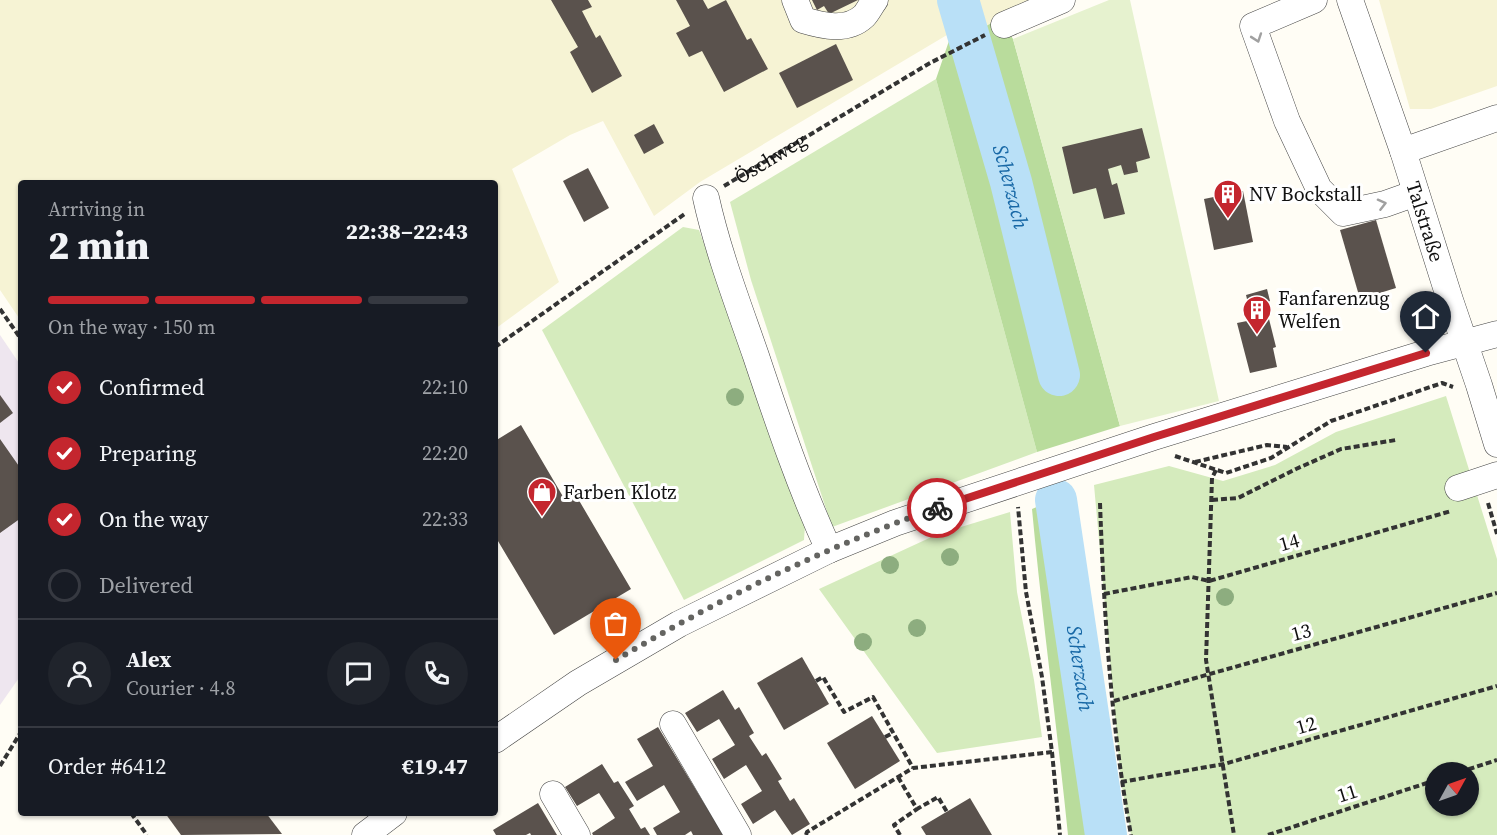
<!DOCTYPE html>
<html lang="en">
<head>
<meta charset="utf-8">
<style>
	body { margin:0; font-family:"Source Serif 4",serif; background:#20242c; color:#f1f3f6; height:100vh; display:flex; flex-direction:column; font-size:22px; white-space:nowrap }
	* { box-sizing:border-box; margin:0 }
	p { font-size:20px; color:#9ea1a6 }
	.icon { flex:none; width:33px; height:33px; fill:none; stroke:currentColor; stroke-width:2; stroke-linecap:round; stroke-linejoin:round }
	.map { position:relative; flex:1; overflow:hidden }
	.side { position:absolute; left:18px; top:180px; width:480px; height:636px; display:flex; flex-direction:column; background:#171b24; border-radius:6px; box-shadow:0 2px 4px #0004 }
	.side>* { flex:none }
	.needle { width:39px; rotate:50deg }
	.controls { position:absolute; left:1425px; top:762px; display:grid; gap:12px }
	.controls a { display:grid; place-items:center; width:54px; height:54px; border-radius:50%; background:#171b24; box-shadow:0 2px 4px #0004; font-size:30px }
	.pin { position:absolute; display:grid; place-items:center; width:51px; height:51px; color:#fff; margin:-62px -26px; border-radius:50% 50% 50% 0; rotate:-45deg; box-shadow:0 0 6px #0007 }
	.pin .icon { rotate:45deg }
	.courier { position:absolute; display:grid; place-items:center; width:60px; height:60px; margin:-30px; border:4px solid #c4262e; border-radius:50%; background:#fff; color:#222; box-shadow:0 2px 8px #0007 }
	.headline em { font-style:normal; font-weight:800 }
	.headline div { display:flex; flex-direction:column-reverse }
	.headline { display:flex; align-items:center; justify-content:space-between; height:102px; padding:0 30px }
	h1 { font-size:39px; font-weight:800; line-height:45px }
	.bar { display:grid; grid-template-columns:repeat(4,1fr); gap:9px 6px; align-content:center; height:72px; padding:0 30px }
	.bar i { height:8px; border-radius:4px; background:#363941 }
	.bar .on { background:#c4262e }
	.bar p { grid-column:span 4 }
	.line { display:flex; align-items:center; gap:15px; padding:0 30px; border-top:2px solid #363941 }
	.line div { flex:1 }
	.round { display:grid; place-items:center; flex:none; width:63px; height:63px; border-radius:32px; background:#20242c }
	ol { padding:0 30px; list-style:none }
	li { display:flex; align-items:center; gap:18px; height:66px }
	li p { margin-inline-start:auto }
	li .icon { padding:6px; border-radius:50%; background:#c4262e; color:#fff; stroke-width:4 }
	li:last-child { color:#9ea1a6 }
	li i { width:33px; height:33px; border:3px solid #363941; border-radius:50% }
	.map>svg:first-child { display:block }
	.industrial { fill:#eee6ef }
	.farmland { fill:#f6f3d4 }
	.green { fill:#d5ebbd; fill-rule:evenodd }
	.forest { fill:#b9dc9c }
	.pitch { fill:#e6f2cf }
	.lines { fill:none; stroke-linecap:round; stroke-linejoin:round }
	.river { stroke:#b9e0f7; stroke-width:42 }
	.building { fill:#5a524d }
	.minor-casing { stroke:#444; stroke-width:27 }
	.path { stroke:#333; stroke-width:4; stroke-dasharray:6 3; stroke-linecap:butt }
	.minor { stroke:#fff; stroke-width:26 }
	.tree { fill:#8dad7f }
	.oneway { stroke:#a0a0a0 }
	.done { stroke:#646461; stroke-width:6; stroke-dasharray:0 10.8 }
	.route { stroke:#c4262e; stroke-width:8 }
	.labels { text-anchor:middle; dominant-baseline:central; stroke-width:6; stroke-linejoin:round; paint-order:stroke }
	.street-label { font-size:20px; fill:#111; stroke:#fff }
	.poi-label { font-size:20px; fill:#111; stroke:#fff; text-anchor:start }
	.water-label { font-size:21px; font-style:italic; fill:#1768a6; stroke:#fff }
</style>
</head>
<body>
<div class="map">
<svg width="1497" height="835" viewBox="0 0 1497 835">
	<rect width="100%" height="100%" fill="#fffdf5"/>
	<polygon class="industrial" points="0,335 21,366 21,675 0,705"/>
	<g class="farmland">
		<polygon points="0,0 941,0 952,32 700,182 654,216 603,121 570,135 512,169 559,282 495,329 495,183 21,183 21,321 0,290"/>
		<polygon points="972,0 1044,0 1000,18 981,29"/>
		<polygon points="1379,0 1497,0 1497,86 1431,109 1410,109"/>
	</g>
	<g class="green">
		<polygon points="936,79 1037,452 832,527 751,280 730,202"/>
		<polygon points="683,227 699,230 805,525 804,540 684,600 542,330"/>
		<path d="M1446,396L1497,559V835H1131L1121,782L1094,485L1169,466L1223,481L1275,465L1336,432ZM1436,772H1468V806H1436Z"/>
		<polygon points="1010,512 1017,592 1034,680 1042,737 937,753 819,589 938,534"/>
	</g>
	<g class="forest">
		<polygon points="941,0 972,0 981,29 1000,18 1013,39 1120,426 1037,452 936,79 952,32"/>
		<path d="M1067,494L1107,835H1068C1057,726 1042,618 1032,509Z"/>
	</g>
	<polygon class="pitch" points="1109,0 1130,0 1219,401 1120,426 1013,39"/>
	<g class="lines">
		<g class="river">
			<path id="s1" d="M958,0L1011,182L1059,375"/>
			<path id="s2" d="M1056,500L1106,835"/>
		</g>
	</g>
	<g class="building">
		<polygon points="551,0 588,0 592,7 582,11 596,38 600,35 622,76 592,93 570,52 578,47"/>
		<polygon points="676,0 703,0 708,9 726,0 747,40 751,38 768,69 724,92 702,51 689,57 676,33 690,26"/>
		<polygon points="812,0 858,0 829,14 824,6 817,10"/>
		<polygon points="836,44 853,80 797,108 779,73"/>
		<polygon points="654,124 664,143 644,154 634,135"/>
		<polygon points="1142,128 1150,158 1136,162 1138,172 1124,175 1121,165 1108,169 1112,185 1117,183 1125,214 1104,219 1096,188 1073,194 1062,147"/>
		<polygon points="588,168 609,208 584,222 563,181"/>
		<polygon points="1243,191 1253,242 1214,250 1204,199"/>
		<polygon points="1376,220 1396,288 1360,299 1340,230"/>
		<polygon points="1267,289 1270,301 1265,303 1276,347 1273,348 1277,367 1250,373 1237,323 1252,320 1246,295"/>
		<polygon points="0,395 13,413 0,423"/>
		<polygon points="521,425 565,500 577,497 631,589 554,635 495,536 495,441"/>
		<polygon points="0,439 21,469 21,499 19,500 21,518 0,533"/>
		<polygon points="802,657 829,704 784,730 757,683"/>
		<polygon points="723,690 735,710 739,707 754,733 749,736 762,756 766,753 782,779 778,781 790,801 794,798 810,824 792,835 775,810 753,824 741,804 762,791 746,765 724,779 712,759 735,745 719,719 697,732 685,713"/>
		<polygon points="872,716 900,761 855,789 827,743"/>
		<polygon points="658,727 713,818 723,835 693,835 691,831 685,835 657,835 653,828 680,812 664,785 637,801 625,782 653,766 637,739"/>
		<polygon points="602,764 614,783 618,781 634,806 629,809 641,829 645,827 650,835 593,835 592,833 615,818 599,793 577,806 565,787"/>
		<polygon points="970,798 992,835 926,835 921,827"/>
		<polygon points="538,803 557,835 531,835 530,833 526,835 496,835 493,830"/>
		<polygon points="165,813 266,813 282,834 181,835"/>
	</g>
	<g class="lines">
		<g class="minor-casing">
			<g id="minor">
				<path d="M795,0L803,20C823,26 847,32 864,16C868,12 871,5 875,0"/>
				<polyline points="1314,0 1253,26 1287,121 1319,189 1343,213 1385,204 1416,193"/>
				<path id="s4" d="M1350,0L1403,151L1450,300L1479,385L1497,444"/>
				<polyline points="1004,25 1062,0"/>
				<polyline points="1403,151 1497,118"/>
				<path d="M706,198C718,252 738,304 756,356C778,422 800,487 829,550"/>
				<polyline points="1458,488 1497,475"/>
				<polyline points="673,724 738,835"/>
				<polyline points="495,740 578,683 679,624 829,550 895,523 1154,437 1426,353 1497,334"/>
				<polyline points="553,794 577,835"/>
				<polyline points="365,835 394,813"/>
			</g>
		</g>
		<g class="path">
			<path id="s3" d="M724,186L930,63L985,35"/>
			<polyline points="0,309 21,339"/>
			<polyline points="495,347 686,213"/>
			<polyline points="1175,456 1226,473 1271,458 1331,421 1442,383 1453,387"/>
			<polyline points="1195,462 1267,445 1287,447"/>
			<polyline points="1216,470 1212,478 1206,660 1234,835"/>
			<polyline points="1212,500 1238,498 1296,469 1341,449 1396,440"/>
			<path d="M1100,503C1104,614 1111,726 1131,835"/>
			<polyline points="1488,503 1497,534"/>
			<polyline points="1104,594 1192,577 1209,581 1451,511"/>
			<polyline points="816,681 823,677 844,712 873,697 913,768"/>
			<polyline points="1114,701 1497,593"/>
			<polyline points="885,737 893,733"/>
			<polyline points="1052,752 1060,835"/>
			<polyline points="0,766 21,732"/>
			<polyline points="1460,772 1497,760"/>
			<polyline points="898,777 917,809 938,797 947,812"/>
			<polyline points="1121,782 1224,764 1497,686"/>
			<polyline points="131,813 147,835"/>
			<polyline points="806,835 807,832 913,768 1052,752 1042,677 1026,592 1018,507"/>
			<polyline points="900,835 894,825 917,809"/>
			<polyline points="1268,835 1436,780"/>
		</g>
		<use href="#minor" class="minor"/>
	</g>
	<g class="tree">
		<circle cx="735" cy="397" r="9"/>
		<circle cx="950" cy="557" r="9"/>
		<circle cx="890" cy="565" r="9"/>
		<circle cx="1225" cy="597" r="9"/>
		<circle cx="917" cy="628" r="9"/>
		<circle cx="863" cy="642" r="9"/>
	</g>
	<defs><path id="oneway-chevron" d="M-2-3.5L2.5 0L-2 3.5" fill="none" stroke-width="1.6" stroke-linecap="round" stroke-linejoin="round" transform="scale(1.5)"/></defs>
	<g class="oneway">
		<use href="#oneway-chevron" transform="translate(1257 38) rotate(71)"/>
		<use href="#oneway-chevron" transform="translate(1382 204) rotate(-14)"/>
	</g>
	<g class="lines">
		<path class="done" d="M616,660C717,600 825,547 937,508"/>
		<polyline class="route" points="937,508 1154,437 1426,353"/>
	</g>
	<defs>
		<g id="building-pin" transform="scale(1.5)"><path d="M0 17L-7.5 6A9.5 9.5 0 1 1 7.5 6Z" fill="#c4262e" stroke="#fff"/><path d="M-4-6H4V6H1V3H-1V6H-4ZM-2.5-4.3h1.7v1.8h-1.7ZM.8-4.3h1.7v1.8H.8ZM-2.5-1h1.7V.8h-1.7ZM.8-1h1.7V.8H.8Z" fill="#fff"/></g>
		<g id="shop-pin" transform="scale(1.5)"><path d="M0 17L-7.5 6A9.5 9.5 0 1 1 7.5 6Z" fill="#c4262e" stroke="#fff"/><path d="M-5-2.5h2.3a2.7 3.5 0 0 1 5.4 0H5L5.5 6h-11ZM-1.5-2.5h3a1.5 2.3 0 0 0-3 0Z" fill="#fff"/></g>
	</defs>
	<g fill-rule="evenodd">
		<use href="#building-pin" x="1228" y="194"/>
		<use href="#building-pin" x="1257" y="310"/>
		<use href="#shop-pin" x="542" y="492"/>
	</g>
	<g class="labels">
		<g class="street-label">
			<text stroke="none"><textPath href="#s3" startOffset="54">Öschweg</textPath></text>
			<text stroke="none"><textPath href="#s4" startOffset="234">Talstraße</textPath></text>
			<text transform="translate(1289 542) rotate(-16)">14</text>
			<text transform="translate(1301 632) rotate(-15)">13</text>
			<text transform="translate(1306 725) rotate(-16)">12</text>
			<text transform="translate(1347 793) rotate(-18)">11</text>
		</g>
		<g class="poi-label">
			<text x="1249" y="194">NV Bockstall</text>
			<text x="1278" y="298">Fanfarenzug<tspan x="1278" dy="23">Welfen</tspan></text>
			<text x="563" y="492">Farben Klotz</text>
		</g>
		<g class="water-label">
			<text stroke="none"><textPath href="#s1" startOffset="194">Scherzach</textPath></text>
			<text stroke="none"><textPath href="#s2" startOffset="170">Scherzach</textPath></text>
		</g>
	</g>
</svg>
<div class="controls">
<a><svg class="needle" viewBox="-14 -14 28 28"><path d="M0-13l5 13h-10z" fill="#e53935"/><path d="M0 13l5-13h-10z" fill="#9ea1a6"/></svg></a>
</div>
<div class="pin" style="left:616px;top:660px;background:#ea580c"><svg class="icon" aria-label="bag" viewBox="0 0 24 24"><path d="M5 8h14l-1 12H6zM9 8a3 3 0 0 1 6 0"/></svg></div>
<div class="pin" style="left:1426px;top:353px;background:#1f2937"><svg class="icon" aria-label="home" viewBox="0 0 24 24"><path d="M3 11l9-7 9 7M6 9v11h12V9"/></svg></div>
<div class="courier" style="left:937px;top:508px"><svg class="icon" aria-label="bike" viewBox="0 0 24 24"><circle cx="6" cy="16" r="4"/><circle cx="18" cy="16" r="4"/><path d="M6 16l4-8h5l3 8M10 8l3 8H6M13 5h3"/></svg></div>
<section class="side">
<div class="headline"><div><h1>2 min</h1><p>Arriving in</p></div><em>22:38–22:43</em></div>
<div class="bar"><i class="on"></i><i class="on"></i><i class="on"></i><i></i><p>On the way · 150 m</p></div>
<ol>
<li><svg class="icon" aria-label="check" viewBox="0 0 24 24"><path d="M5 12l5 5 9-10"/></svg>Confirmed<p>22:10</p></li>
<li><svg class="icon" aria-label="check" viewBox="0 0 24 24"><path d="M5 12l5 5 9-10"/></svg>Preparing<p>22:20</p></li>
<li><svg class="icon" aria-label="check" viewBox="0 0 24 24"><path d="M5 12l5 5 9-10"/></svg>On the way<p>22:33</p></li>
<li><i></i>Delivered</li>
</ol>
<div class="line" style="height:108px"><a class="round"><svg class="icon" aria-label="person" viewBox="0 0 24 24"><circle cx="12" cy="8" r="4"/><path d="M4 21q1-7 8-7t8 7"/></svg></a><div><b>Alex</b><p>Courier · 4.8</p></div><a class="round"><svg class="icon" aria-label="chat" viewBox="0 0 24 24"><path d="M4 5h16v11H9l-5 4z"/></svg></a><a class="round"><svg class="icon" aria-label="phone" viewBox="0 0 24 24"><path d="M5 4h4l2 5-3 2q2 4 5 5l2-3 5 2v4C11 20 4 13 5 4z"/></svg></a></div>
<div class="line" style="height:78px"><div>Order #6412</div><b>€19.47</b></div>
</section>
</div>
</body>
</html>
